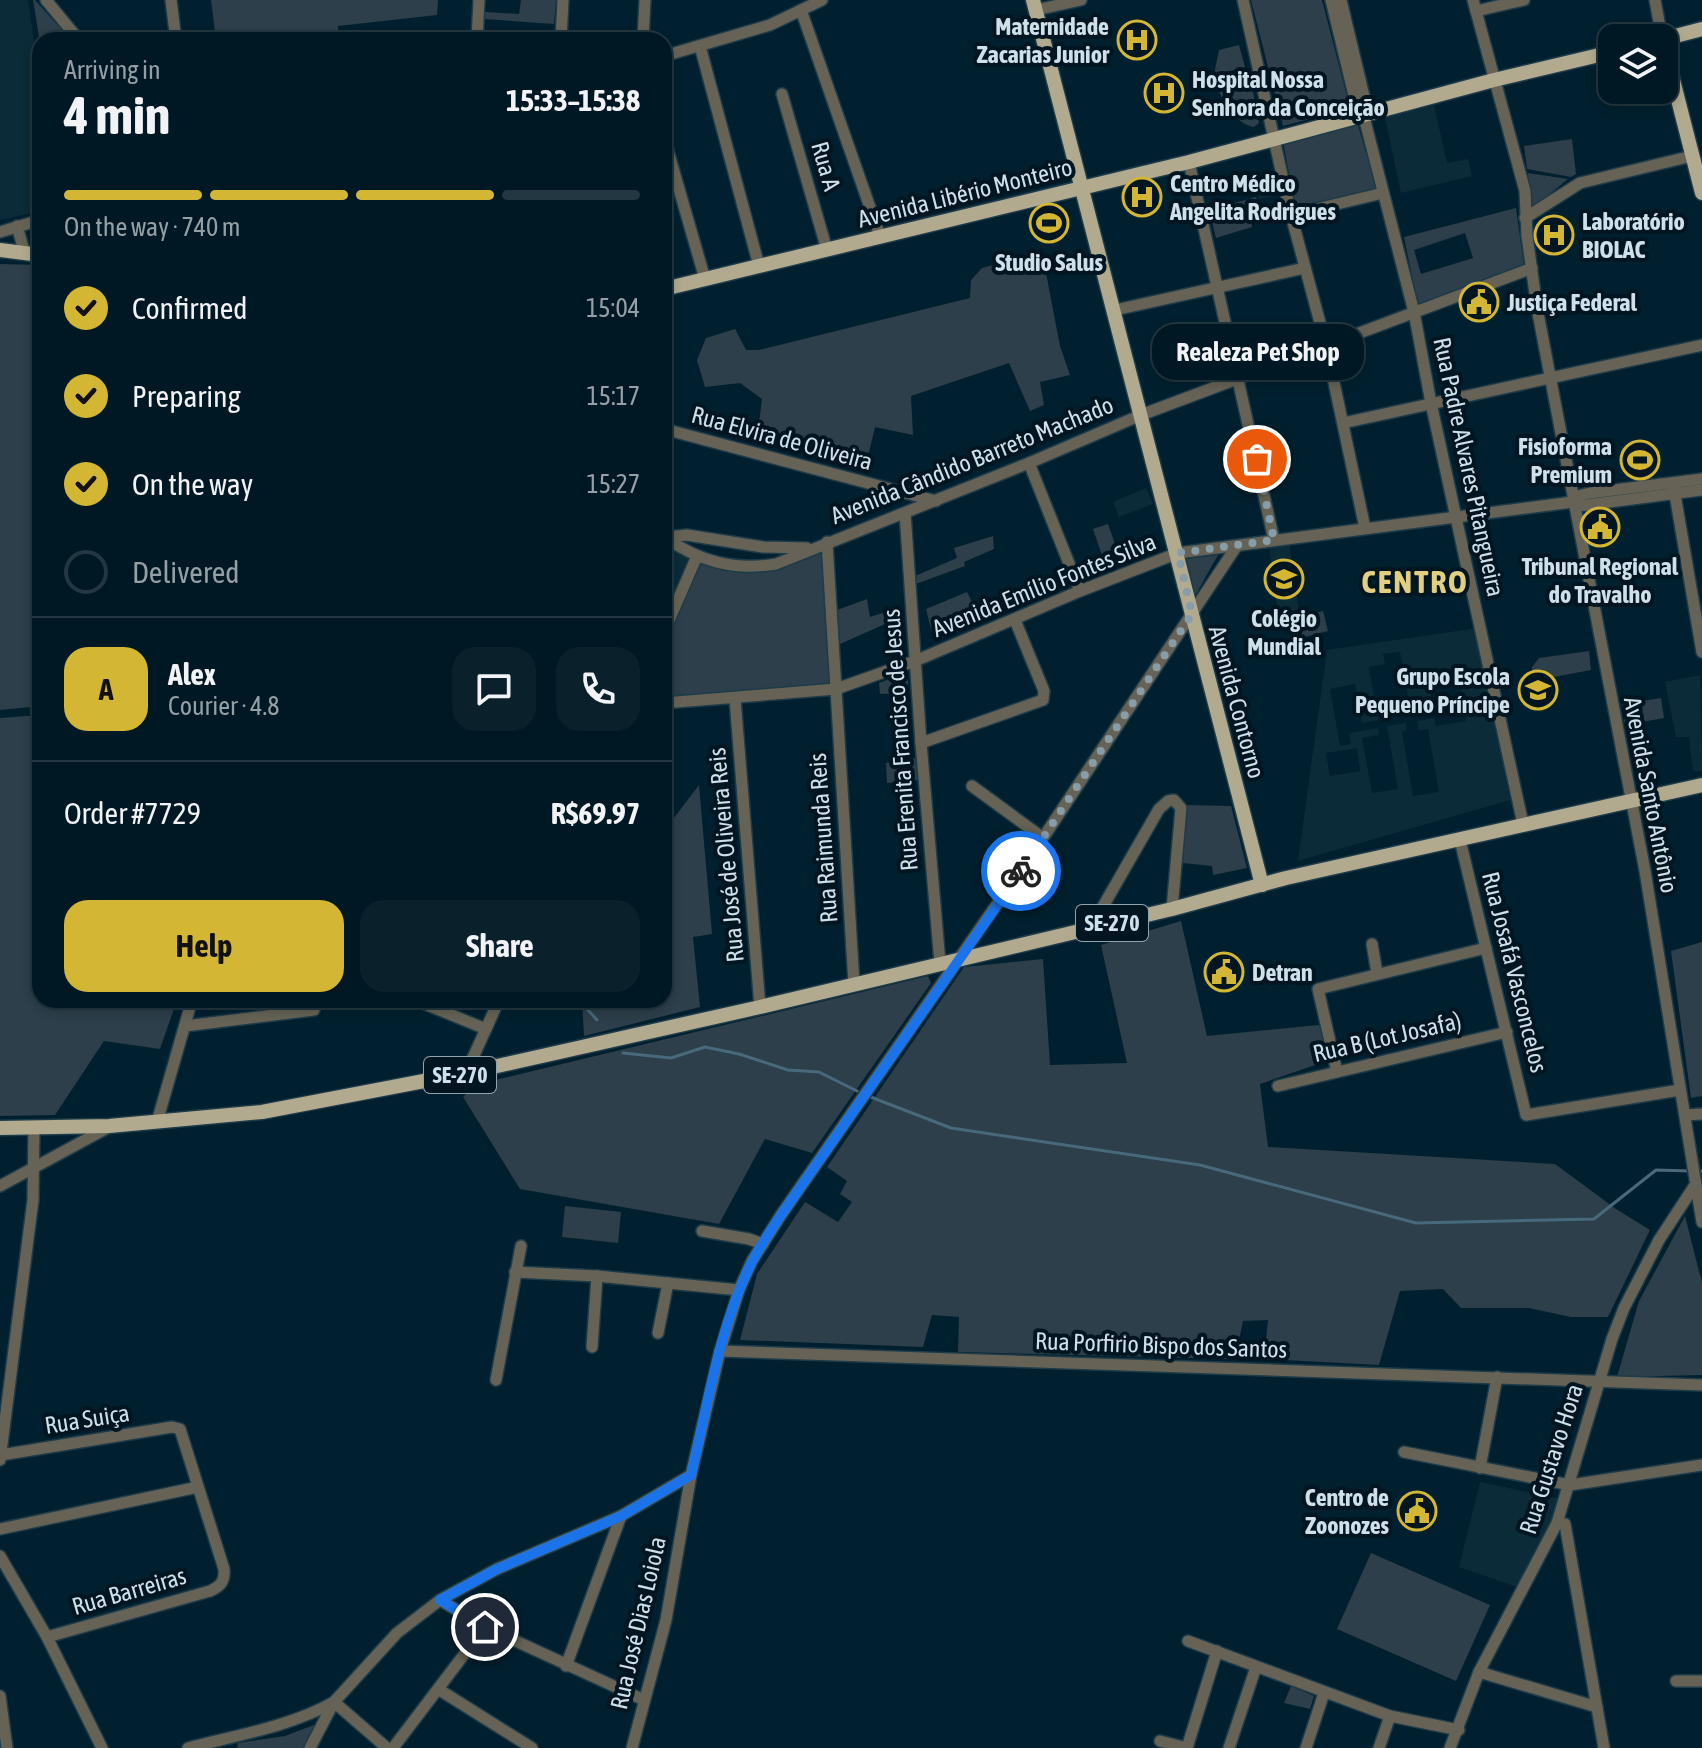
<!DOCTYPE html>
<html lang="en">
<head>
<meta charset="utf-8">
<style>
	body { margin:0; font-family:"Asap Condensed",sans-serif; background:#0a212b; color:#f1f3f6; height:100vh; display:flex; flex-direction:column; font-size:30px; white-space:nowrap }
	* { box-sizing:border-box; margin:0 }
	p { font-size:26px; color:#95a0a6 }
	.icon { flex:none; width:44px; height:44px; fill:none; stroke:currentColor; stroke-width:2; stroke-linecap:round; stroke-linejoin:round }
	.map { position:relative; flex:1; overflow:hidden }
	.panel { position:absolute; left:32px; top:32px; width:640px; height:976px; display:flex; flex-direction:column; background:#001823; border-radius:24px; box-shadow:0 4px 12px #0003,0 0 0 2px #223741 }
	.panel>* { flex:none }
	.buttons { position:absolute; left:1598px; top:24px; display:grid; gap:16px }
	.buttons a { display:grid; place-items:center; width:80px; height:80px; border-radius:16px; background:#001823; box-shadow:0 4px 12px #0003,0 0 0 2px #223741; font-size:40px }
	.pin { position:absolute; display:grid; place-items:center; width:68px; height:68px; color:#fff; margin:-34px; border:4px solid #fff; border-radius:50%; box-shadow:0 2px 8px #0007 }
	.courier { position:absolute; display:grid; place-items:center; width:80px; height:80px; margin:-40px; border:6px solid #1a73e8; border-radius:50%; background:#fff; color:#222; box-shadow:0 2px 10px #0007 }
	.bubble { position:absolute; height:56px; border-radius:24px; background:#001823; box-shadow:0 4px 12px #0003,0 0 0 2px #223741; font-size:26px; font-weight:700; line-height:56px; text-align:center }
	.headline em { font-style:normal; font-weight:700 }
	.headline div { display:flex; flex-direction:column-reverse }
	.headline { display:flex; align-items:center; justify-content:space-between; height:136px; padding:0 32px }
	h1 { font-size:52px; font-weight:700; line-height:60px }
	.bar { display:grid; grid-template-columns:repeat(4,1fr); gap:12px 8px; align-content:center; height:96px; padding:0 32px }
	.bar i { height:10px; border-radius:6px; background:#223741 }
	.bar .on { background:#d4b635 }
	.bar p { grid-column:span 4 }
	.line { display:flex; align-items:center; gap:20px; padding:0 32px; border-top:2px solid #223741 }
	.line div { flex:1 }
	.round { display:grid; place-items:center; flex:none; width:84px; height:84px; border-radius:24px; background:#0a212b }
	ol { padding:0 32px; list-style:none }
	li { display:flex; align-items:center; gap:24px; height:88px }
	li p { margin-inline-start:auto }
	li .icon { padding:8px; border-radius:50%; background:#d4b635; color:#111; stroke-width:4 }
	li:last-child { color:#95a0a6 }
	li i { width:44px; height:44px; border:4px solid #223741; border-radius:50% }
	.action { display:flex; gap:16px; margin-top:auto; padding:16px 32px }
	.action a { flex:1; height:92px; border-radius:24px; background:#d4b635; color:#111; font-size:32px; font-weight:700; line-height:92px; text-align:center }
	.action a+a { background:#0a212b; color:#f1f3f6 }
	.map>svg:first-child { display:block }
	.built { fill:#0b2b39; fill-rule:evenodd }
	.green { fill:#2c3f4a; fill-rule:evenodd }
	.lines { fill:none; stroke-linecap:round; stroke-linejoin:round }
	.stream { stroke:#47697b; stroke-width:3 }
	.minor-casing { stroke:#1d3b49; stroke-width:14 }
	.major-casing { stroke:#1d3b49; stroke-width:17 }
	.minor { stroke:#666356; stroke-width:11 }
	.major { stroke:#b1aa8e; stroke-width:14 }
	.done { stroke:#879da9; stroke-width:8; stroke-dasharray:0 14.4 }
	.route { stroke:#1a73e8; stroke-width:10 }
	.labels { text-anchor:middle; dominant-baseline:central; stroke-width:8; stroke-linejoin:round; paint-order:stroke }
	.shield { fill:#011621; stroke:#91a3ae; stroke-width:2 }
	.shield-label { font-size:22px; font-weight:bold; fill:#cfe0ea }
	.poi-label { font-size:24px; font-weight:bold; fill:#cfe0ea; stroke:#011621; text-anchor:start }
	.street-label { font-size:24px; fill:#cfe0ea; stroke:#011621 }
	.district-label { font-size:32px; font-weight:bold; letter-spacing:2px; fill:#e3cf81; stroke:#011621 }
</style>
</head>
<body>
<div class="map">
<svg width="1702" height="1748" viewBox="0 0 1702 1748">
	<rect width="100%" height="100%" fill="#00202f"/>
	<g class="built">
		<polygon points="0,0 28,0 40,83 40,211 0,220"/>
		<polygon points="1246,68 1249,85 1223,90 1220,74"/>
		<polygon points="1434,105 1447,163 1468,159 1472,176 1401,193 1385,118"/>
		<polygon points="1273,172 1278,195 1259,199 1257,189 1261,188 1258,175"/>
		<polygon points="1146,488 1153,504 1119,517 1113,502"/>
		<polygon points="1289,542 1299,611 1278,613 1269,546"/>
		<polygon points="664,546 692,559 664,622"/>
		<path d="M1478,628L1510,800L1298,861L1327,650ZM1400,652L1411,714L1433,710L1429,683L1459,678L1466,721L1436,726L1434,718L1417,721L1419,730L1428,729L1439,792L1413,796L1402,732L1407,730L1406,723L1387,726L1398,789L1372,793L1362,738L1379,735L1378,728L1349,733L1351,744L1340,746L1330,689L1355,684L1362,723L1378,720L1369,667L1385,664L1383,654ZM1357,748L1360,771L1330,776L1326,753Z"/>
		<polygon points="1700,675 1702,771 1693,771 1689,737 1676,737 1665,682"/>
		<polygon points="1480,1482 1561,1499 1520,1588 1459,1567"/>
	</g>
	<g class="green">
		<polygon points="33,0 35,0 71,40 40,40 40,43"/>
		<polygon points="211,0 438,0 437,15 338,26 339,40 216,40"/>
		<polygon points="521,0 556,0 554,24 484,19 485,12 519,14"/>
		<polygon points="1251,0 1322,0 1350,108 1283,126"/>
		<path d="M1239,45L1245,67L1219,74L1224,92L1252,86L1259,123L1254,127C1234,124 1218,96 1215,77C1214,68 1218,58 1219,50Z"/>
		<polygon points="1357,122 1377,190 1296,210 1283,142"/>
		<polygon points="1572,139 1576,174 1571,177 1527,169 1524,146"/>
		<polygon points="1528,173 1568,179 1534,207 1530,205"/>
		<polygon points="1256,197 1262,218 1251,221 1252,227 1216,238 1209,210"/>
		<path d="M1516,208L1524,266L1418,306L1404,237ZM1465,233L1473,258L1421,274L1414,250Z"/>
		<polygon points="1042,252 1060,346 1070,375 1040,382 1044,405 1030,411 1009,363 911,396 913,435 875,427 865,469 757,441 762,399 740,383 705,387 697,360 706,338 735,329 746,350 759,350 970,298 971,280 982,268"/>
		<polygon points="0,264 40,265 40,706 0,710"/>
		<polygon points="1645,440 1649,479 1634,481 1630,442"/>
		<polygon points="1108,524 1122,564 1107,570 1093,529"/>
		<polygon points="993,536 994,549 964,562 965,566 916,584 915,576 957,558 954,548"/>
		<path d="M824,544L833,686L664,698V644L702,561C758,583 773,570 824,544Z"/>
		<polygon points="1218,555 1195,596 1184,559"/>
		<polygon points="967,592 982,622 934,641 926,609"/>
		<polygon points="867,599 870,617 902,607 903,616 840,644 837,610"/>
		<polygon points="1323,611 1328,631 1293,640 1288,620"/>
		<polygon points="1589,651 1591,670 1532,681 1532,667 1539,658"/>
		<polygon points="907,672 909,693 880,694 879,683"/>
		<polygon points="1661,698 1664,718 1625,725 1622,704"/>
		<polygon points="40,715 40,1000 177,1000 160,1049 104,1041 55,1115 0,1116 0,718"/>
		<polygon points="918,758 920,780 887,783 886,763"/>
		<polygon points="699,785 712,934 693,937 700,1007 584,1036 582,1000 664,1000 664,831"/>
		<polygon points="1184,805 1231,806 1247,868 1213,875 1212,866 1183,863"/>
		<polygon points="1181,921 1207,1036 1319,1025 1325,1040 1324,1062 1260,1084 1268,1147 1555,1164 1616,1209 1650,1230 1608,1317 1571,1317 1529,1308 1461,1308 1443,1289 1400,1291 1379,1365 1264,1359 1268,1320 1243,1321 1235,1359 958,1352 959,1317 932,1315 923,1347 740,1340 757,1274 805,1202 838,1222 852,1202 840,1194 847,1181 827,1167 964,967 1043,959 1050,1065 1127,1063 1101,945"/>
		<polygon points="1702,942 1702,1096 1691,1098 1671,951"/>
		<polygon points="928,976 931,983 812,1153 765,1139 719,1224 520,1189 463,1097 475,1085"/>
		<polygon points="565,1206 621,1212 618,1243 562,1237"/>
		<polygon points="1685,1216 1702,1283 1702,1375 1617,1377 1639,1301"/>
		<polygon points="1371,1553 1490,1605 1456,1681 1337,1629"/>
		<polygon points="1291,1686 1314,1696 1310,1709 1284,1703"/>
		<polygon points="319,1723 307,1748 237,1748 238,1743 285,1736"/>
	</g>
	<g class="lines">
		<g class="stream">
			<polyline points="579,1000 597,1020"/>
			<polyline points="623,1053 671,1058 705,1047 739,1054 788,1070 819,1072 861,1093"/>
			<polyline points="868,1096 951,1128 1200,1165 1416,1223 1594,1219 1656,1170 1690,1171"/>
			<polyline points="1700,1171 1702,1171"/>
		</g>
		<g class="minor-casing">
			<g id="minor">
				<polyline points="46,0 79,40"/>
				<polyline points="171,0 176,40"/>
				<polyline points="1243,0 1291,215 1326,345 1365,528"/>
				<polyline points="1331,0 1359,116 1365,121 1414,312 1431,403 1523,824"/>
				<polyline points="1341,0 1368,113 1365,120"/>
				<polyline points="1473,0 1525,191 1527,236 1537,308 1645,871 1702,1222"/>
				<polyline points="1655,0 1662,38"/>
				<polyline points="801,10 880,236"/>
				<polyline points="1036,10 1081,0"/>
				<polyline points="1476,11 1524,0"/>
				<polyline points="477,40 479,0"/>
				<polyline points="561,40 563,0"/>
				<polyline points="643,40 645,0"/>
				<polyline points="700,46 759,266"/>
				<polyline points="664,56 770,25 822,0"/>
				<polyline points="782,94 827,250"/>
				<polyline points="664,137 705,279"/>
				<polyline points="1189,162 1274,540"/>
				<polyline points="1291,215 1383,193"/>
				<polyline points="1525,218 1580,183 1692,156"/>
				<polyline points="17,226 25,254"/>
				<polyline points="0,232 40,220"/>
				<polyline points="1115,310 1305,268"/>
				<polyline points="1343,423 1702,345"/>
				<polyline points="664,429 936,501"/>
				<polyline points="1029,463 1080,591"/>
				<polyline points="1673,483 1702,652"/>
				<polyline points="1573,502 1578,496 1590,493 1702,479"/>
				<polyline points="905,513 921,743 940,963"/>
				<path d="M664,537C699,561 733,571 776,564L1029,463L1141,415L1532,268"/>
				<polyline points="666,537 687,535 763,547 807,548"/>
				<polyline points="827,542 854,984"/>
				<polyline points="664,632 697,556"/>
				<polyline points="735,699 760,1007"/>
				<polyline points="664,703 836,689 915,661 1080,591 1178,553 1573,502 1579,506 1702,490"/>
				<polyline points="921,743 1043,700 1044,691 1015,620"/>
				<polyline points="972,786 1043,838"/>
				<polyline points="1460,840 1526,1115 1680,1090"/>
				<polyline points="1090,929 1159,809 1168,801 1174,800 1181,808 1172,909"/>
				<polyline points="1372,944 1377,973"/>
				<polyline points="415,1000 486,1029"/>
				<polyline points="185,1026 314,1010"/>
				<polyline points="1337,1072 1318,989 1486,948"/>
				<polyline points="466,1073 499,1000"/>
				<polyline points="1278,1086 1507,1032"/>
				<polyline points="1685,1115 1702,1114"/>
				<polyline points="157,1122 192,1000"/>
				<polyline points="0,1186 109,1127"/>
				<polyline points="702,1231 749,1239 763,1244"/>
				<polyline points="515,1272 597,1276 739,1290"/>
				<polyline points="658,1333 668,1283"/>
				<polyline points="592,1347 597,1276"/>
				<polyline points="720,1351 1702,1385"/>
				<polyline points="496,1380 521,1246"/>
				<polyline points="1404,1452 1570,1485 1702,1465"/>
				<path d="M1,1455L172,1427L180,1429L224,1569C225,1581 221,1586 210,1591L47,1637"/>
				<polyline points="0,1460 33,1200 34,1128"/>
				<polyline points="1480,1468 1497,1377"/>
				<polyline points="1557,1523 1565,1524 1604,1748"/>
				<polyline points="0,1529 198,1487"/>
				<polyline points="0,1556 47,1637 102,1748"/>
				<polyline points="440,1600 485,1627 644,1700"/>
				<polyline points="1188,1641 1390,1716 1459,1730"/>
				<polyline points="566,1666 621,1516"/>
				<polyline points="1479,1672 1597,1707"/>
				<polyline points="1676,1681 1702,1681"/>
				<polyline points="438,1689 532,1748"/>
				<polyline points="0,1696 7,1748"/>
				<polyline points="1160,1741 1187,1748 1217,1651"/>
				<path d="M188,1748C237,1735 289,1727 334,1702L397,1633L440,1600L497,1569L621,1516L691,1475"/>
				<polyline points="310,1748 334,1702 387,1748"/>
				<polyline points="393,1748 485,1627"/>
				<polyline points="632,1748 666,1620 691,1475 720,1351 739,1290 752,1261 781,1215 1043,838 1236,547"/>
				<polyline points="1229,1748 1256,1667"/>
				<polyline points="1306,1748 1324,1693"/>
				<polyline points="1379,1748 1390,1716"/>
				<polyline points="1450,1748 1479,1672 1557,1523 1612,1339 1624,1308 1659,1240 1695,1185"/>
			</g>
		</g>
		<g class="major-casing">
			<g id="major">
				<polyline points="1033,0 1262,885"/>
				<polyline points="1664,39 1702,29"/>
				<polyline points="1664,45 1702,193"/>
				<polyline points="0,250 40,255"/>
				<polyline points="664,289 1189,162 1494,80 1612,52"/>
				<polyline points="0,1128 109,1126 262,1112 466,1073 760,1007 1172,909 1286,878 1702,785"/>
			</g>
		</g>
		<use href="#minor" class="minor"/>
		<use href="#major" class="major"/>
	</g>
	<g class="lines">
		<polyline class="done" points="1021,871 1192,614 1178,553 1274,540 1257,459"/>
		<path class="route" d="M485,1627L440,1600L497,1569L621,1516L691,1475C708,1404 719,1327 752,1262C760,1246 771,1230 781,1215L1021,871"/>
	</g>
	<defs>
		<g id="hospital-ring" transform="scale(2)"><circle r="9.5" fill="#011621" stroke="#d4b635" stroke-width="1.5"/><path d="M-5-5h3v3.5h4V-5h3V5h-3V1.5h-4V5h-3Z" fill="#d4b635"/></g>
		<g id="stadium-ring" transform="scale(2)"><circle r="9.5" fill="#011621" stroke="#d4b635" stroke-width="1.5"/><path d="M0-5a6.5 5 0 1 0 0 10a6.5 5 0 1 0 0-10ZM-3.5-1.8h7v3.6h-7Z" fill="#d4b635"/></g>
		<g id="civic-ring" transform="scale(2)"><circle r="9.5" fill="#011621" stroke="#d4b635" stroke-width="1.5"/><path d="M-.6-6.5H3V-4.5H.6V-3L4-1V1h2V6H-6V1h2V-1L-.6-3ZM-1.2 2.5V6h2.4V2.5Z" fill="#d4b635"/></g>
		<g id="school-ring" transform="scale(2)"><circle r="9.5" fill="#011621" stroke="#d4b635" stroke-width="1.5"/><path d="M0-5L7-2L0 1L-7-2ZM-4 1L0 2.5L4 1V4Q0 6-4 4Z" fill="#d4b635"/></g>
	</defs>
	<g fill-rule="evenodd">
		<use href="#hospital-ring" x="1137" y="40"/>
		<use href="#hospital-ring" x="1164" y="93"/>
		<use href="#hospital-ring" x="1142" y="197"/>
		<use href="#stadium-ring" x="1049" y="223"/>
		<use href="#hospital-ring" x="1554" y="235"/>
		<use href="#civic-ring" x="1479" y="302"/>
		<use href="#stadium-ring" x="1640" y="460"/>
		<use href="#civic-ring" x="1600" y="527"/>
		<use href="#school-ring" x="1284" y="579"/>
		<use href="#school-ring" x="1538" y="690"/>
		<use href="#civic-ring" x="1224" y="972"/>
		<use href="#civic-ring" x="1417" y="1511"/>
	</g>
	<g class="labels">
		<g class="shield">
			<rect x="1076" y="905" width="72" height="36" rx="6"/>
			<rect x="424" y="1057" width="72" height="36" rx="6"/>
		</g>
		<g class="shield-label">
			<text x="1112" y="923">SE-270</text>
			<text x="460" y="1075">SE-270</text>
		</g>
		<g class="poi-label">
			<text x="1109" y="26" text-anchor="end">Maternidade<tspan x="1109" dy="28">Zacarias Junior</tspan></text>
			<text x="1192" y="79">Hospital Nossa<tspan x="1192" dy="28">Senhora da Conceição</tspan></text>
			<text x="1170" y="183">Centro Médico<tspan x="1170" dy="28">Angelita Rodrigues</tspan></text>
			<text x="1582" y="221">Laboratório<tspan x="1582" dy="28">BIOLAC</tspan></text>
			<text x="1049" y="262" text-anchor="middle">Studio Salus</text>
			<text x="1507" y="302">Justiça Federal</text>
			<text x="1612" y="446" text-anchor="end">Fisioforma<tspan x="1612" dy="28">Premium</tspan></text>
			<text x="1600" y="566" text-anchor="middle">Tribunal Regional<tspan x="1600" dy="28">do Travalho</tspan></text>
			<text x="1284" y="618" text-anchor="middle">Colégio<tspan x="1284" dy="28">Mundial</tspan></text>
			<text x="1510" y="676" text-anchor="end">Grupo Escola<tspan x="1510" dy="28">Pequeno Príncipe</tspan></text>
			<text x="1252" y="972">Detran</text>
			<text x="1389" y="1497" text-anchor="end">Centro de<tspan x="1389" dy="28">Zoonozes</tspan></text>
		</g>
		<g class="street-label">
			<text transform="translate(826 166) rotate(74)">Rua A</text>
			<text transform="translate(965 193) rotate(-14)">Avenida Libério Monteiro</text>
			<text transform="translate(782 438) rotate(15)">Rua Elvira de Oliveira</text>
			<text transform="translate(972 460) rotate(-22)">Avenida Cândido Barreto Machado</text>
			<text transform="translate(1469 467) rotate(78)">Rua Padre Alvares Pitangueira</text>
			<text transform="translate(1044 585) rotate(-22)">Avenida Emílio Fontes Silva</text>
			<text transform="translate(1237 702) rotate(75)">Avenida Contorno</text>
			<text transform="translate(900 740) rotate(-94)">Rua Erenita Francisco de Jesus</text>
			<text transform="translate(1651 795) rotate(79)">Avenida Santo Antônio</text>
			<text transform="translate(823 838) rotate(-94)">Rua Raimunda Reis</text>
			<text transform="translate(726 855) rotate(-95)">Rua José de Oliveira Reis</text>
			<text transform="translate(1515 972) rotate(76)">Rua Josafá Vasconcelos</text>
			<text transform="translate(1387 1037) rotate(-13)">Rua B (Lot Josafa)</text>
			<text transform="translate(1161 1345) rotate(2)">Rua Porfirio Bispo dos Santos</text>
			<text transform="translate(87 1419) rotate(-9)">Rua Suiça</text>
			<text transform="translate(1551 1459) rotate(-72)">Rua Gustavo Hora</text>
			<text transform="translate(129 1591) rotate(-16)">Rua Barreiras</text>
			<text transform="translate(638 1623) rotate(-77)">Rua José Dias Loiola</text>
		</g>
		<g class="district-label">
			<text x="1415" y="581">CENTRO</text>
		</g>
	</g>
</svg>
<div class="buttons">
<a><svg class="icon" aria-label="layers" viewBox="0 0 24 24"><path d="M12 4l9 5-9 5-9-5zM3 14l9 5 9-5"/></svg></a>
</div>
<div class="pin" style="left:1257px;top:459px;background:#ea580c"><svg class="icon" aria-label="bag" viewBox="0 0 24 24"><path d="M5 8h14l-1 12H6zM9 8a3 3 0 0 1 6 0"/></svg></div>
<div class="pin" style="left:485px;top:1627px;background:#1f2937"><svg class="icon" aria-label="home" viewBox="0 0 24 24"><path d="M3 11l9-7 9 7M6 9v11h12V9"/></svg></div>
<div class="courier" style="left:1021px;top:871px"><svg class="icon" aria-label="bike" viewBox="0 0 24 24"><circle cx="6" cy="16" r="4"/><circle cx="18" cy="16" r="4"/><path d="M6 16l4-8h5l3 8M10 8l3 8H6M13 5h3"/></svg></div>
<div class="bubble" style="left:1152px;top:324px;width:212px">Realeza Pet Shop</div>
<section class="panel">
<div class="headline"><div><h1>4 min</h1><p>Arriving in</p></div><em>15:33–15:38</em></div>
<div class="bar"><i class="on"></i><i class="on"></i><i class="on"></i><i></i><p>On the way · 740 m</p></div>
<ol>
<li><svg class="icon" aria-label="check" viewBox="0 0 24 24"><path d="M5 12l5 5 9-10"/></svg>Confirmed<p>15:04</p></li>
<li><svg class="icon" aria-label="check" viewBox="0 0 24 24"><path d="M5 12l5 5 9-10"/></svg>Preparing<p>15:17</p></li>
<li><svg class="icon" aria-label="check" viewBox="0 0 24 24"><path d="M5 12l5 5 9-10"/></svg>On the way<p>15:27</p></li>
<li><i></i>Delivered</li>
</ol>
<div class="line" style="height:144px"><b class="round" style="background:#d4b635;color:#111">A</b><div><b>Alex</b><p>Courier · 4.8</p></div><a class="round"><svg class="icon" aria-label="chat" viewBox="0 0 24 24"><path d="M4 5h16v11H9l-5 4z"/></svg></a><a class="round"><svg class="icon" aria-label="phone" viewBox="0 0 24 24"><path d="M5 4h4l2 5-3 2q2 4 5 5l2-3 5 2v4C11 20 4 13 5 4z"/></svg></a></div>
<div class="line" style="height:104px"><div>Order #7729</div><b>R$69.97</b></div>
<div class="action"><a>Help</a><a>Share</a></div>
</section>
</div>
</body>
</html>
